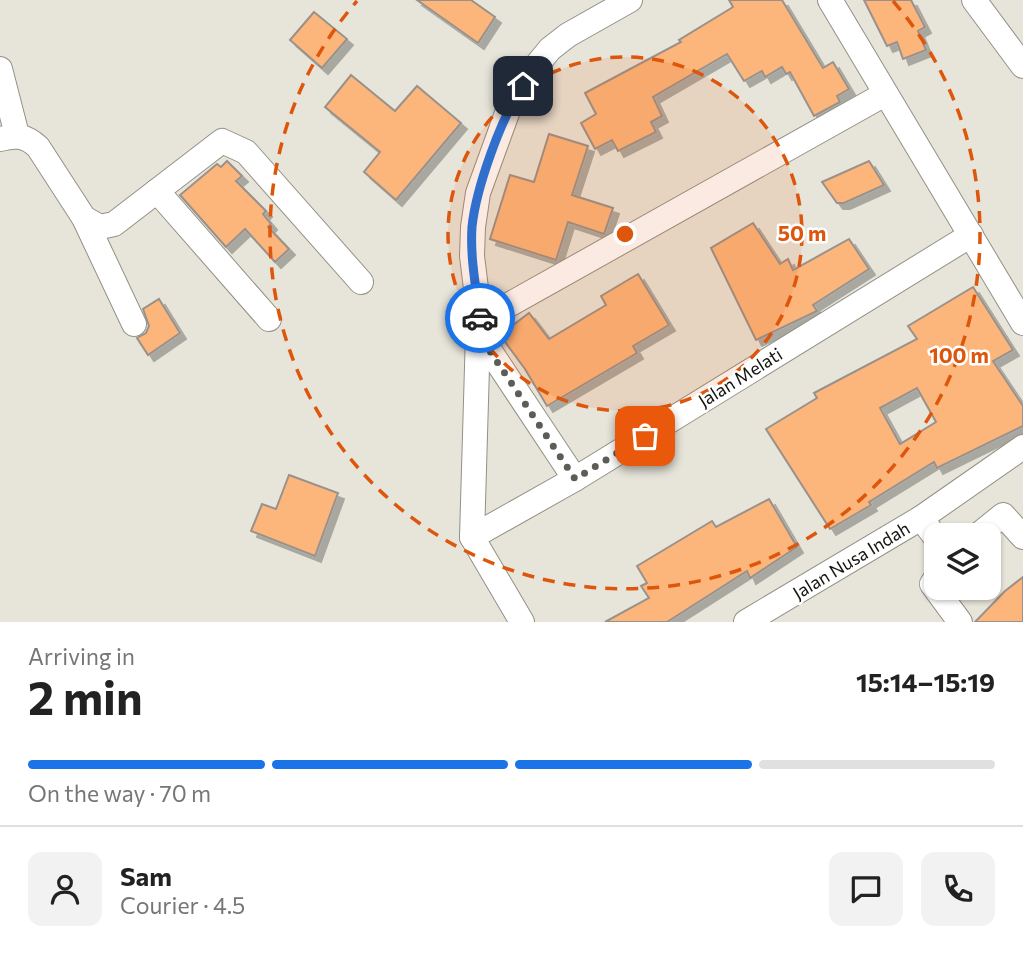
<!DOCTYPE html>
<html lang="en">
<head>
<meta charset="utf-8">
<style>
	body { margin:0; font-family:Commissioner,sans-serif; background:#f2f2f2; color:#222; height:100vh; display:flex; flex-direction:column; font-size:26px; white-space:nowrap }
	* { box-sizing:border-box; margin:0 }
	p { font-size:23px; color:#767676 }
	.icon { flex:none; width:38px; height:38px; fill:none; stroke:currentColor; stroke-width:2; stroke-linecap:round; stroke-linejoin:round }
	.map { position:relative; height:622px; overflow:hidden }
	.side { display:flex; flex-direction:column; background:#fff; flex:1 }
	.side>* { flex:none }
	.buttons { position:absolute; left:924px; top:523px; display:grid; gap:14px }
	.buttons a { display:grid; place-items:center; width:77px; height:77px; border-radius:14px; background:#fff; box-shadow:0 2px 5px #0004; font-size:35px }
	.pin { position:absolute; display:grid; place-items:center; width:60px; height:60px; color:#fff; margin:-30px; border-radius:14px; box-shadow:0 4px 10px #0006 }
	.courier { position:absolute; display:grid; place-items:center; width:70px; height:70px; margin:-35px; border:5px solid #1a73e8; border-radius:50%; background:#fff; color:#222; box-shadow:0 2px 9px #0007 }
	.head em { font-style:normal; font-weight:700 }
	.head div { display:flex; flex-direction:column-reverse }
	.head { display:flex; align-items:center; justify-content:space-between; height:119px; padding:0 28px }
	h1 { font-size:46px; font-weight:700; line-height:52px }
	.bar { display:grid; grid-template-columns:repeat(4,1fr); gap:10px 7px; align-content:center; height:84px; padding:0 28px }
	.bar i { height:9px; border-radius:5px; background:#e0e0e0 }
	.bar .selected { background:#1a73e8 }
	.bar p { grid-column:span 4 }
	.line { display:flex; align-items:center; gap:18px; padding:0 28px; border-top:2px solid #e0e0e0 }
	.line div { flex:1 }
	.round { display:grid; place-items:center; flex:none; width:74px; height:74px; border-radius:14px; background:#f2f2f2 }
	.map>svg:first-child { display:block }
	.building { fill:#fcb67c; stroke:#9a918a; stroke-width:2; fill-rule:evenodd; filter:url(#shadow) }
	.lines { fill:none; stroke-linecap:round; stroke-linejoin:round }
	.minor-casing { stroke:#939187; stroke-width:26 }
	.minor { stroke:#fff; stroke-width:24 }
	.done { stroke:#5d5c56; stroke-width:7; stroke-dasharray:0 12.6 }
	.route { stroke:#1a73e8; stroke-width:9 }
	.ring { fill:none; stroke:#dd560c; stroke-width:3.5; stroke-dasharray:12 9 }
	.labels { text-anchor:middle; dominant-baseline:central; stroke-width:5; stroke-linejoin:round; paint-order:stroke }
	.street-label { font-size:18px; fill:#13130f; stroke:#fff }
	.centre { fill:#dd560c; stroke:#fff; stroke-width:3.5 }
	.ring-label { font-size:21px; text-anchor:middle; font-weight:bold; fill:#dd560c; stroke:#fff; stroke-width:5; stroke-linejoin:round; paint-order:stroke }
</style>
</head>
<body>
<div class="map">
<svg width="1023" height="622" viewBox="0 0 1023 622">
	<defs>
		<filter id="shadow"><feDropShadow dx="6" dy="6" stdDeviation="0" flood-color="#0004"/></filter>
	</defs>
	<rect width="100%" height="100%" fill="#e7e5da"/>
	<g class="building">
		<polygon points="417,0 471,0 495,17 478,43"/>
		<polygon points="729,0 782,0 823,68 833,62 849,89 837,96 840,102 814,116 790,72 786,74 782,67 765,77 762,71 744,81 727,54 653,97 662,116 651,122 656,132 618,151 612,140 595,149 581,123 596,114 585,93 681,42 679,40 733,7"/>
		<polygon points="864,0 911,0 925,27 918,31 926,50 903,59 897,42 887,46"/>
		<polygon points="314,12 347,39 322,68 290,40"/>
		<polygon points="351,75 395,111 417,86 461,123 396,200 364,172 380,152 325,107"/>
		<polygon points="549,134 588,146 572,195 613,208 604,234 568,222 556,260 490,239 510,175 534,182"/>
		<polygon points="227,161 242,176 236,181 266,211 263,214 271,224 268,227 289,249 275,262 245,229 226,247 180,195 217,164 221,167"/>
		<polygon points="869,161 884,185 844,203 837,203 822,182"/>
		<polygon points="753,223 780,264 788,259 793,270 849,239 869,269 813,305 817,311 756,340 711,248"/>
		<polygon points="638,274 669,325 633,346 637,353 547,406 525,369 500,335 529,313 549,339 606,305 601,296"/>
		<path d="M973,287L1013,350L993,361L1023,406V426L937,468L934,462L869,502L871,505L830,529L766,429L817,398L814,393L917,339L908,326ZM917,388L936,422L900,444L880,408Z"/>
		<polygon points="159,299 180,333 148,355 137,338 146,333 149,326 143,309"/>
		<polygon points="289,475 338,493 315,556 251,531 262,504 276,509"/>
		<polygon points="769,499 797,547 750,578 747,571 667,622 605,622 649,598 641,586 647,583 637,566 712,521 716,527"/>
		<polygon points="1023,577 1023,622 975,622 1005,591"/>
	</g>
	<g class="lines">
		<g class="minor-casing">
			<g id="minor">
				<polyline points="830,0 1023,323"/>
				<polyline points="974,0 1023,66"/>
				<polyline points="0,69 17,135"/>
				<path d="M0,139C16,135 25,135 38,147L84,218L100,227L114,224L222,141L246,152L361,282"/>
				<polyline points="157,191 269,319"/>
				<polyline points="84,218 134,324"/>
				<polyline points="480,321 885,94"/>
				<polyline points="478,333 575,479"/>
				<polyline points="921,518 936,538"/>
				<polyline points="977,536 1003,515 1023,537"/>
				<polyline points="472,537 478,333 480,321 472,256 473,227 478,193 510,105 536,66 550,49 568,35 630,0"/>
				<polyline points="472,537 575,479 971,235"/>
				<polyline points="472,537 522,622"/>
				<polyline points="936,578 932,584 960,622"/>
				<polyline points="746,622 921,518 1023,447"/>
			</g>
		</g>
		<use href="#minor" class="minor"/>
	</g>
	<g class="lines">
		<polyline class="done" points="480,318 478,333 575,479 645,436"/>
		<path class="route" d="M480,318C476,288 470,257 472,227C476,188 501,118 523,86"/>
	</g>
	<circle cx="625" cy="234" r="177" fill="#dd560c" fill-opacity=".12"/>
	<g class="ring">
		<circle cx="625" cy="234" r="177"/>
		<path d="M893 1A355 355 0 1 1 357 1"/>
	</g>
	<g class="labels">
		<g class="street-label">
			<text transform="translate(740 377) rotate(-32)">Jalan Melati</text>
			<text transform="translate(851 560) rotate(-31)">Jalan Nusa Indah</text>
		</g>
	</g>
	<circle cx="625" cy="234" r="10" class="centre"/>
	<g class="ring-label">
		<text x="802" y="241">50 m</text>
		<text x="959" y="363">100 m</text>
	</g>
</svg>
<div class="buttons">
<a><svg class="icon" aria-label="layers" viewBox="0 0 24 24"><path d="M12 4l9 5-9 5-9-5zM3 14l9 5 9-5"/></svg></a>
</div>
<div class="pin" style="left:645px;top:436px;background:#ea580c"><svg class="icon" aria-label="bag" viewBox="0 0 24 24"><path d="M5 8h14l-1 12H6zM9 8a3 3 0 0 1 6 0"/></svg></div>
<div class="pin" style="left:523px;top:86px;background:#1f2937"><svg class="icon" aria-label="home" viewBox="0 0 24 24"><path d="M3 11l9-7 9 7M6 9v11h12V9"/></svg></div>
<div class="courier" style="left:480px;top:318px"><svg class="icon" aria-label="car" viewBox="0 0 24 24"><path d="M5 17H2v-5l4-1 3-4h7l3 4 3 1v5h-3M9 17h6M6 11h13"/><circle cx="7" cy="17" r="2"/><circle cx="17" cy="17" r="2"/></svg></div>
</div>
<section class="side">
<div class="head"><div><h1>2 min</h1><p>Arriving in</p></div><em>15:14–15:19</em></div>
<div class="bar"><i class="selected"></i><i class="selected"></i><i class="selected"></i><i></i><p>On the way · 70 m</p></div>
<div class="line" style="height:126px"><a class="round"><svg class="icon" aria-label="person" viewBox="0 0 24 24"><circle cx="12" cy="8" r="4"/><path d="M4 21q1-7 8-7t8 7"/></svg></a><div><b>Sam</b><p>Courier · 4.5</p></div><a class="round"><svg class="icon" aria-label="chat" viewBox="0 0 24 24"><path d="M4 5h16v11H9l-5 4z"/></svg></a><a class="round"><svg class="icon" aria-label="phone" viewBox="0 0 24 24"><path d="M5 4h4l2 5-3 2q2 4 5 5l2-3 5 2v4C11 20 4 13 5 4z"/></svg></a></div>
</section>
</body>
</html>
